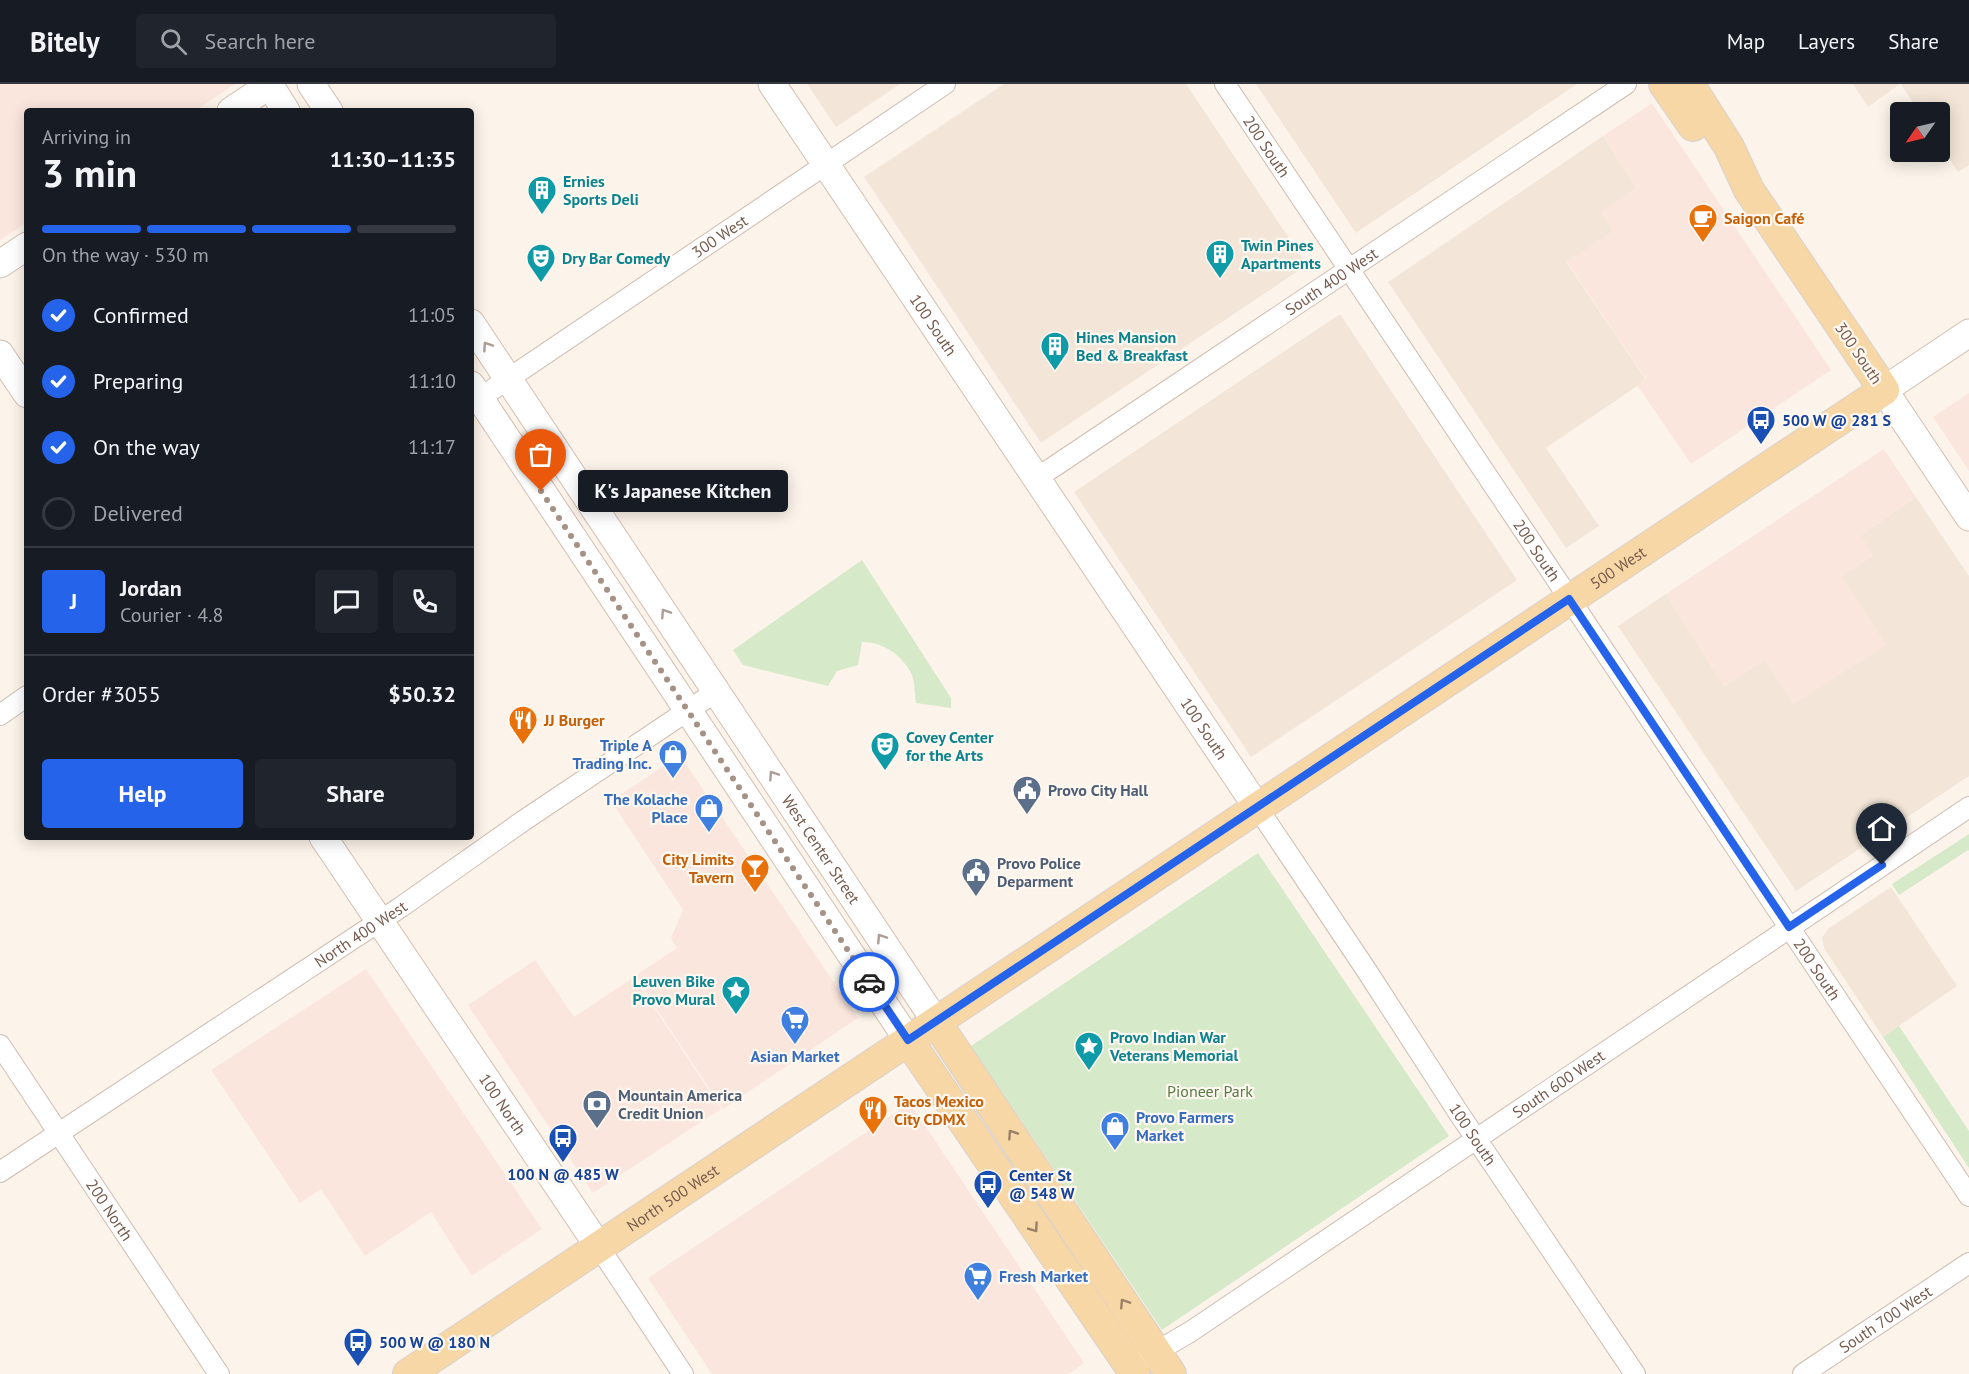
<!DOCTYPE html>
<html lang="en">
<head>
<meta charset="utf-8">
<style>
	body { margin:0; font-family:"PT Sans",sans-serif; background:#20242c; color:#f1f3f6; height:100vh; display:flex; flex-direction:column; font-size:22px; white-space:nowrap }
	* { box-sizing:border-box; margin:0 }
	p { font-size:20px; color:#9ea1a6 }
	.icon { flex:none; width:33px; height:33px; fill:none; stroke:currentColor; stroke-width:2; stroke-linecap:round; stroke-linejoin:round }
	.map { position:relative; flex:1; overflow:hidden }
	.drawer { position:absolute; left:24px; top:24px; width:450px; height:732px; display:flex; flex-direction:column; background:#171b24; border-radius:6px; box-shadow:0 3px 15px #0003 }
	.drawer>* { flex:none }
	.needle { width:39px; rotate:236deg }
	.controls { position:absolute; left:1890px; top:18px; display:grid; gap:12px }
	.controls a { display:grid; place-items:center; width:60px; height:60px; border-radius:6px; background:#171b24; box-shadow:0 3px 15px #0003; font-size:30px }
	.pin { position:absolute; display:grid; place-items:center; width:51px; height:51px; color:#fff; margin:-62px -26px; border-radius:50% 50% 50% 0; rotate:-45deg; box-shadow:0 0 6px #0007 }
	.pin .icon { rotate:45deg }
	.courier { position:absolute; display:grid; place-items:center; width:60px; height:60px; margin:-30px; border:4px solid #2563eb; border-radius:50%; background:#fff; color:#222; box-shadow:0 2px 8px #0007 }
	.bubble { position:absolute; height:42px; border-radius:6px; background:#171b24; box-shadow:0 3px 15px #0003; font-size:20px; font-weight:700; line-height:42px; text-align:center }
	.summary em { font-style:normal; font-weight:700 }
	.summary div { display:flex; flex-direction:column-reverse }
	.summary { display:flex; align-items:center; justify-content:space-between; height:102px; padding:0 18px }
	h1 { font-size:39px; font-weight:700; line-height:45px }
	.bar { display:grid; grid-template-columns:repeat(4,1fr); gap:9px 6px; align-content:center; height:72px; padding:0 18px }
	.bar i { height:8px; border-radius:4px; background:#363941 }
	.bar .active { background:#2563eb }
	.bar p { grid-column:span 4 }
	.line { display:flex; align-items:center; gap:15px; padding:0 18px; border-top:2px solid #363941 }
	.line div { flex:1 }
	.round { display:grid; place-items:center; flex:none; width:63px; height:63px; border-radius:6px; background:#20242c }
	ol { padding:0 18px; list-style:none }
	li { display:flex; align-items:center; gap:18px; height:66px }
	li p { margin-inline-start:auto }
	li .icon { padding:6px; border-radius:50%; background:#2563eb; color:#fff; stroke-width:4 }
	li:last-child { color:#9ea1a6 }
	li i { width:33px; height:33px; border:3px solid #363941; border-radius:50% }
	.cta { display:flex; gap:12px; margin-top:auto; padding:12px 18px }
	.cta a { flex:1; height:69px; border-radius:6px; background:#2563eb; color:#fff; font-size:24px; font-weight:700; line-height:69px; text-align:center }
	.cta a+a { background:#20242c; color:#f1f3f6 }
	header { display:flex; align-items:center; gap:36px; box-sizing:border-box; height:84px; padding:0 30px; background:#171b24; border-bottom:2px solid #363941 }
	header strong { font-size:28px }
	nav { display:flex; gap:33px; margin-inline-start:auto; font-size:21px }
	.search { width:420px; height:54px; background:#20242c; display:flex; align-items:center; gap:15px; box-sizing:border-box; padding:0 21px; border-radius:6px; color:#9ea1a6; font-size:22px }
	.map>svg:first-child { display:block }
	.residential { fill:#f3e6d8 }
	.commercial { fill:#fbe6de }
	.green { fill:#d6e9c8 }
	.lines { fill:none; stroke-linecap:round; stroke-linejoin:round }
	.street-casing { stroke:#cebcb0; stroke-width:22 }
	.secondary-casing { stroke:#d3beb0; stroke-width:29 }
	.primary-casing { stroke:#d9d1cd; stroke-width:32 }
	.street { stroke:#fff; stroke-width:20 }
	.secondary { stroke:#fff; stroke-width:27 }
	.primary { stroke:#f7d7a6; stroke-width:30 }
	.oneway { stroke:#ad9d95 }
	.oneway2 { stroke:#9d8068 }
	.done { stroke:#a59185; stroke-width:6; stroke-dasharray:0 10.8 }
	.route { stroke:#2563eb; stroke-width:8 }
	.labels { text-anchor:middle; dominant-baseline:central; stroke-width:4.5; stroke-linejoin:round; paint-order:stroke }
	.street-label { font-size:16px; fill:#765b4e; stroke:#fef8f0 }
	.culture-label { font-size:16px; font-weight:bold; fill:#0d838f; stroke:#fef8f0; text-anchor:start }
	.food-label { font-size:16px; font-weight:bold; fill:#c56008; stroke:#fef8f0; text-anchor:start }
	.transit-label { font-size:16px; font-weight:bold; fill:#164399; stroke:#fef8f0; text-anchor:start }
	.shop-label { font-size:16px; font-weight:bold; fill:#366cbe; stroke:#fef8f0; text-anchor:end }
	.service-label { font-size:16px; font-weight:bold; fill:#4e5e75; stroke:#fef8f0; text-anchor:start }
	.park-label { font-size:16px; fill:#567b46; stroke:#fef8f0 }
</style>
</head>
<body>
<header>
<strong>Bitely</strong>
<div class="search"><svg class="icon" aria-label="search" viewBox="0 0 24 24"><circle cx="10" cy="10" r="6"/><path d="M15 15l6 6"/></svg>Search here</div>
<nav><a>Map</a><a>Layers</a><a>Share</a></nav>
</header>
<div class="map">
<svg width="1969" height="1290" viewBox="0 0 1969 1290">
	<rect width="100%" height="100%" fill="#fcf4ea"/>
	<g class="residential">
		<polygon points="807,0 900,0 836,43"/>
		<polygon points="1004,0 1186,0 1307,181 1041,359 864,93"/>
		<polygon points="1256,0 1577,0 1356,149"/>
		<polygon points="1853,0 1900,0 1868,23"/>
		<polygon points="1901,0 1969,0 1969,81 1958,88 1940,60 1940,28 1919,28"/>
		<polygon points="1603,52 1637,104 1614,147 1567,179 1646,296 1546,364 1599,442 1566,464 1388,198"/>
		<polygon points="1340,230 1517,496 1251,673 1074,408"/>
		<polygon points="1916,413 1969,492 1969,692 1796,807 1618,542 1666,510 1724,602 1765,576 1794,620 1842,493 1861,451"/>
		<polygon points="1891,803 1957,902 1883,953 1824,864 1822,854 1828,845"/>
	</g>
	<g class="commercial">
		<polygon points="0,0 235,0 195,27 27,27 27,138 0,156"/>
		<polygon points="1652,19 1831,286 1691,380 1637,301 1646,295 1567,178 1613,147 1601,128 1637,104 1603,52"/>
		<polygon points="1969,309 1969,387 1933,333"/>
		<polygon points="1884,365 1916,413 1861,451 1873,472 1842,493 1886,561 1794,620 1765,576 1724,602 1666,510"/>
		<polygon points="680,671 858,934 723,1025 635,892 677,864 671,854 683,826 611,717"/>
		<polygon points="535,876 574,933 634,893 721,1025 593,1109 468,921"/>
		<polygon points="366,885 542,1145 472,1192 431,1128 365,1172 321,1105 300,1119 211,986"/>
		<polygon points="910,1019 1084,1279 1069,1290 712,1290 648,1194"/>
	</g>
	<g class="green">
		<path d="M862,476L951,614V624L916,619C915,611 915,599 912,591C902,571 884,558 862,558L858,581L837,587L828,602L743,581L733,566Z"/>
		<polygon points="1969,750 1969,767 1968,766 1899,811 1892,800"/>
		<polygon points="1258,769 1449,1052 1162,1246 971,962"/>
		<polygon points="1899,942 1969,1047 1969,1084 1883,953"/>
	</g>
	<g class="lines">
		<g class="street-casing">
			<g id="street">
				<path id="s1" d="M1225,0L1969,1112"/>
				<path id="s2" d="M471,320L945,0"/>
				<path id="s3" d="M1037,394L1626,0"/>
				<polyline points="0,631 27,612"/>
				<path id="s4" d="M1257,723L1365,884L1460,1031L1635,1290"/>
				<path id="s5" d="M0,961L219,1290"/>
				<path id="s6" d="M0,1088L401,823L523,737L717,607"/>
				<polyline points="599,1163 683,1290"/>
				<path id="s7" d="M1147,1273L1190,1248C1450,1074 1708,897 1969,723"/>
				<path id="s8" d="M1803,1290L1969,1179"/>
			</g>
		</g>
		<g class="secondary-casing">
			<g id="secondary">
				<polyline points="269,0 286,27"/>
				<polyline points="311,0 329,27"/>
				<path id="s9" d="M772,0L1257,723"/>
				<polyline points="231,27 271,0"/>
				<polyline points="0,180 27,162"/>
				<path id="s10" d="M471,239L936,938"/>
				<polyline points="1969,249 1884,306 1969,433"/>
				<polyline points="0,270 27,310"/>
				<polyline points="471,301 908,956"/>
				<path id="s11" d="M323,753L599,1163"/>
			</g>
		</g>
		<g class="primary-casing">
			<g id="primary">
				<polyline points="1664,0 1693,42"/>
				<polyline points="936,938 1171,1290"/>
				<polyline points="908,956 1135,1290"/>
				<path id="s12" d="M408,1290L1884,306L1749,106L1729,63L1689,0"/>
			</g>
		</g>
		<use href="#street" class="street"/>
		<use href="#secondary" class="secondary"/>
		<use href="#primary" class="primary"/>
	</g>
	<defs><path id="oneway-chevron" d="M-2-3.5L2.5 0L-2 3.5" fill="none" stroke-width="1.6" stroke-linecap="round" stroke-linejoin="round" transform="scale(1.5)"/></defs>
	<g class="oneway">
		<use href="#oneway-chevron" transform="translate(487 262) rotate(-124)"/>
		<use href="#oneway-chevron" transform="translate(665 529) rotate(-123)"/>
		<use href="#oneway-chevron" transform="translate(773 691) rotate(-124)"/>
		<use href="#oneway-chevron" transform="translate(881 854) rotate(-123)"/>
	</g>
	<g class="oneway2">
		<use href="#oneway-chevron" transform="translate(1012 1050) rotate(-124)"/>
		<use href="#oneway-chevron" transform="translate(1034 1144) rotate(55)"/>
		<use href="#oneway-chevron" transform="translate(1124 1219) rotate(-123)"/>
	</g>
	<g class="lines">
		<polyline class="done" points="541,407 869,898"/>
		<polyline class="route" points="869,898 908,956 1569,515 1789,843 1882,781"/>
	</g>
	<defs>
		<g id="building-pin" transform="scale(1.5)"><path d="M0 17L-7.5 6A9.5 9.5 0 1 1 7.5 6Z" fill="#0f9aa8" stroke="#fef8f0"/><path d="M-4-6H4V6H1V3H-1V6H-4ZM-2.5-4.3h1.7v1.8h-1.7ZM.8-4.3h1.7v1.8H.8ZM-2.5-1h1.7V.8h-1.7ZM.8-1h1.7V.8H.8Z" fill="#fff"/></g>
		<g id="cafe-pin" transform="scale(1.5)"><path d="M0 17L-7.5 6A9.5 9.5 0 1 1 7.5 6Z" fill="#e8710a" stroke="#fef8f0"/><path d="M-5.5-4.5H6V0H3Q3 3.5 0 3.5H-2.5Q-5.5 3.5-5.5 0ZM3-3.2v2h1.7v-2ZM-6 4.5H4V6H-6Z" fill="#fff"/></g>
		<g id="theatre-pin" transform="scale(1.5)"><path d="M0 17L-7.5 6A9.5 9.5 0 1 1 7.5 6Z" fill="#0f9aa8" stroke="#fef8f0"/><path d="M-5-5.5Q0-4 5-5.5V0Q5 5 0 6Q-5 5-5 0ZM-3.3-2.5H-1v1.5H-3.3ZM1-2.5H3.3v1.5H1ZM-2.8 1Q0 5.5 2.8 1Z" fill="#fff"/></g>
		<g id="bus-pin" transform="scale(1.5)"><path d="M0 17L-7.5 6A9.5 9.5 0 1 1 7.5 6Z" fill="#1a4fb4" stroke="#fef8f0"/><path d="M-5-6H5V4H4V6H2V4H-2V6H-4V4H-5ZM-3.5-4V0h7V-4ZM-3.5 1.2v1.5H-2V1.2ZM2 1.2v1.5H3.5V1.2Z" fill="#fff"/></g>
		<g id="restaurant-pin" transform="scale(1.5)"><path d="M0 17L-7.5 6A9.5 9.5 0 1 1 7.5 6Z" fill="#e8710a" stroke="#fef8f0"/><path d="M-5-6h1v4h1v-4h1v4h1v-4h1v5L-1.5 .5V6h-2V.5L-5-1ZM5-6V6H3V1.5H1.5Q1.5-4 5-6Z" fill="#fff"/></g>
		<g id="shop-pin" transform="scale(1.5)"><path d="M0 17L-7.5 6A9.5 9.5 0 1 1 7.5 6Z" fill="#3f7fe0" stroke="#fef8f0"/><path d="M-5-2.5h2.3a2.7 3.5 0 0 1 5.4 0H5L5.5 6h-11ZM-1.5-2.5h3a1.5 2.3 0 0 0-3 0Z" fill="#fff"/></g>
		<g id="civic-pin" transform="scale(1.5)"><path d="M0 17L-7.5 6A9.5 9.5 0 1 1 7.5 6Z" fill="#5c6f8a" stroke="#fef8f0"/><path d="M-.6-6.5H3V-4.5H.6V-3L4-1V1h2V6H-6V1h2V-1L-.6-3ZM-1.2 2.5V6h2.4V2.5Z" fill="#fff"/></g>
		<g id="bar-pin" transform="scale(1.5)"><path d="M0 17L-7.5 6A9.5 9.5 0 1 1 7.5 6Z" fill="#e8710a" stroke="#fef8f0"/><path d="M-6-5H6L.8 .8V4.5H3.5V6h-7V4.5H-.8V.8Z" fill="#fff"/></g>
		<g id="sight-pin" transform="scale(1.5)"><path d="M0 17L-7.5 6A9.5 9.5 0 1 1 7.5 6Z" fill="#0f9aa8" stroke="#fef8f0"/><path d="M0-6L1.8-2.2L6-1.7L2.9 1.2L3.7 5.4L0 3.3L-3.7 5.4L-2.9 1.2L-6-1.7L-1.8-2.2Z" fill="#fff"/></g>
		<g id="supermarket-pin" transform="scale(1.5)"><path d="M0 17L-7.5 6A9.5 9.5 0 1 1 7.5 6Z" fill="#3f7fe0" stroke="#fef8f0"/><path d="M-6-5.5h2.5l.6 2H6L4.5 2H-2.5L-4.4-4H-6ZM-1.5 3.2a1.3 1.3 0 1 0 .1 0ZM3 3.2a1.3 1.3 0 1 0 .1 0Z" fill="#fff"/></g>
		<g id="bank-pin" transform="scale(1.5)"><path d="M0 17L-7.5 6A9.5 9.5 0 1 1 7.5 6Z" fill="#5c6f8a" stroke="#fef8f0"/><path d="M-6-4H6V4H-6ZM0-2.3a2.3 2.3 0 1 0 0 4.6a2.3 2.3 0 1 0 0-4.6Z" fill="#fff"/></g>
	</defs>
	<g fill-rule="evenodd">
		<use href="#building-pin" x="542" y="106"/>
		<use href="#cafe-pin" x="1703" y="134"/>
		<use href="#building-pin" x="1220" y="170"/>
		<use href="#theatre-pin" x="541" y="174"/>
		<use href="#building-pin" x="1055" y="262"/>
		<use href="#bus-pin" x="1761" y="336"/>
		<use href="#restaurant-pin" x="523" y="636"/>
		<use href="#theatre-pin" x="885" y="662"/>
		<use href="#shop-pin" x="673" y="670"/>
		<use href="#civic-pin" x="1027" y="706"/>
		<use href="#shop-pin" x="709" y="724"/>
		<use href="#bar-pin" x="755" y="784"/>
		<use href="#civic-pin" x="976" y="788"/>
		<use href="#sight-pin" x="736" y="906"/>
		<use href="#supermarket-pin" x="795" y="936"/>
		<use href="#sight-pin" x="1089" y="962"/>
		<use href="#bank-pin" x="597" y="1020"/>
		<use href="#restaurant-pin" x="873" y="1026"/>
		<use href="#shop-pin" x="1115" y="1042"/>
		<use href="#bus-pin" x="563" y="1054"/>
		<use href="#bus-pin" x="988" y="1100"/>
		<use href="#supermarket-pin" x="978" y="1192"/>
		<use href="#bus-pin" x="358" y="1258"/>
	</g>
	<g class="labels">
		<g class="street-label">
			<text stroke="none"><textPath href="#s1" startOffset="75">200 South</textPath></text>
			<text stroke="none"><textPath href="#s2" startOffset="300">300 West</textPath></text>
			<text stroke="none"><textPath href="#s3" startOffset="354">South 400 West</textPath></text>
			<text stroke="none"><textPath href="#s9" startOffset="290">100 South</textPath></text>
			<text transform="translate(1859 269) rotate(56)">300 South</text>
			<text stroke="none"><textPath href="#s1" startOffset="561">200 South</textPath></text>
			<text stroke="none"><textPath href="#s12" startOffset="1454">500 West</textPath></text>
			<text stroke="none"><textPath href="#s9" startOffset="776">100 South</textPath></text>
			<text stroke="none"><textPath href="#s10" startOffset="632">West Center Street</textPath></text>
			<text stroke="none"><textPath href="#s6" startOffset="432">North 400 West</textPath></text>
			<text stroke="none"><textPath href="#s1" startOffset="1065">200 South</textPath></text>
			<text stroke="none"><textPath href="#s7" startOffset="494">South 600 West</textPath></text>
			<text stroke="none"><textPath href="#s11" startOffset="322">100 North</textPath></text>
			<text stroke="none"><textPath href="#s4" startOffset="392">100 South</textPath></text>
			<text stroke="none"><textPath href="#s12" startOffset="318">North 500 West</textPath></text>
			<text stroke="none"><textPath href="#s5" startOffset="198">200 North</textPath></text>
			<text stroke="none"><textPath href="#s8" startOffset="99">South 700 West</textPath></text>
		</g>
		<g class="culture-label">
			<text x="563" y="97">Ernies<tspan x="563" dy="18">Sports Deli</tspan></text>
			<text x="1241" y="161">Twin Pines<tspan x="1241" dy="18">Apartments</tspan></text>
			<text x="562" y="174">Dry Bar Comedy</text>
			<text x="1076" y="253">Hines Mansion<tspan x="1076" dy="18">Bed &amp; Breakfast</tspan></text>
			<text x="906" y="653">Covey Center<tspan x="906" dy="18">for the Arts</tspan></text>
			<text x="715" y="897" text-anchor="end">Leuven Bike<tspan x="715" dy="18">Provo Mural</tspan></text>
			<text x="1110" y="953">Provo Indian War<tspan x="1110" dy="18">Veterans Memorial</tspan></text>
		</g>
		<g class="food-label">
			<text x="1724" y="134">Saigon Café</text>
			<text x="544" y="636">JJ Burger</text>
			<text x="734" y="775" text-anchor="end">City Limits<tspan x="734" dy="18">Tavern</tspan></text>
			<text x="894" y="1017">Tacos Mexico<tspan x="894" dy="18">City CDMX</tspan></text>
		</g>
		<g class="transit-label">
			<text x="1782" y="336">500 W @ 281 S</text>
			<text x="563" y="1090" text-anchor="middle">100 N @ 485 W</text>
			<text x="1009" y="1091">Center St<tspan x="1009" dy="18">@ 548 W</tspan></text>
			<text x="379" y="1258">500 W @ 180 N</text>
		</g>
		<g class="shop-label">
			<text x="652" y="661">Triple A<tspan x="652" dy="18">Trading Inc.</tspan></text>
			<text x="688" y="715">The Kolache<tspan x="688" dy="18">Place</tspan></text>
			<text x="795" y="972" text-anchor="middle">Asian Market</text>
			<text x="1136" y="1033" text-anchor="start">Provo Farmers<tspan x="1136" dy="18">Market</tspan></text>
			<text x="999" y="1192" text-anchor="start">Fresh Market</text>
		</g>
		<g class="service-label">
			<text x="1048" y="706">Provo City Hall</text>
			<text x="997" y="779">Provo Police<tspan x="997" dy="18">Deparment</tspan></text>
			<text x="618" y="1011">Mountain America<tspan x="618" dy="18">Credit Union</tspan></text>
		</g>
		<g class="park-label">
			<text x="1210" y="1007">Pioneer Park</text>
		</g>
	</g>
</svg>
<div class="controls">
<a><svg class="needle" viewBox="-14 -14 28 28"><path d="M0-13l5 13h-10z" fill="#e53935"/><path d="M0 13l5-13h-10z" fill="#9ea1a6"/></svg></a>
</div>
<div class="pin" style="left:541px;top:407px;background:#ea580c"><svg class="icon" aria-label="bag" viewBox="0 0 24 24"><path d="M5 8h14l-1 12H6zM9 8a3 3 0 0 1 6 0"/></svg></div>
<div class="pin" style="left:1882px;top:781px;background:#1f2937"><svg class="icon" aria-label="home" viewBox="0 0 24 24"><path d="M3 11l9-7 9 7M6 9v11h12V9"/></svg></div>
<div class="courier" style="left:869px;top:898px"><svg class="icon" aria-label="car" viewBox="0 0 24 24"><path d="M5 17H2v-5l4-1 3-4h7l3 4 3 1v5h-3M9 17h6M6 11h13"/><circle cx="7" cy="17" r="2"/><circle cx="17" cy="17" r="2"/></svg></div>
<div class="bubble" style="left:578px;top:386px;width:210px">K's Japanese Kitchen</div>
<section class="drawer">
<div class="summary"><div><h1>3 min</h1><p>Arriving in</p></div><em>11:30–11:35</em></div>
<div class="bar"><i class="active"></i><i class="active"></i><i class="active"></i><i></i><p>On the way · 530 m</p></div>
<ol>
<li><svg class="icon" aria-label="check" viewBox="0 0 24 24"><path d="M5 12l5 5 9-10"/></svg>Confirmed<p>11:05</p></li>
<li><svg class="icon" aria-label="check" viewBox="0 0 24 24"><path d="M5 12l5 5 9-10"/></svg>Preparing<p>11:10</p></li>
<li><svg class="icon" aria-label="check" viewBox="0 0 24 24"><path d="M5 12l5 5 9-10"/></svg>On the way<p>11:17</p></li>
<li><i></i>Delivered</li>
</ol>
<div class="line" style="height:108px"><b class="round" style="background:#2563eb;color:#fff">J</b><div><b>Jordan</b><p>Courier · 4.8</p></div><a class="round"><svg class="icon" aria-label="chat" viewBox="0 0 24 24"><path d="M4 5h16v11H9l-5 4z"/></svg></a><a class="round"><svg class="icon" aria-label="phone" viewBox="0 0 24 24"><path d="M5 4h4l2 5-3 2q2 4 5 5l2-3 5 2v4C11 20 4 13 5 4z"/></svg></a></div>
<div class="line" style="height:78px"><div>Order #3055</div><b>$50.32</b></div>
<div class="cta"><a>Help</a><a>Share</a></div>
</section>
</div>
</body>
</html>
